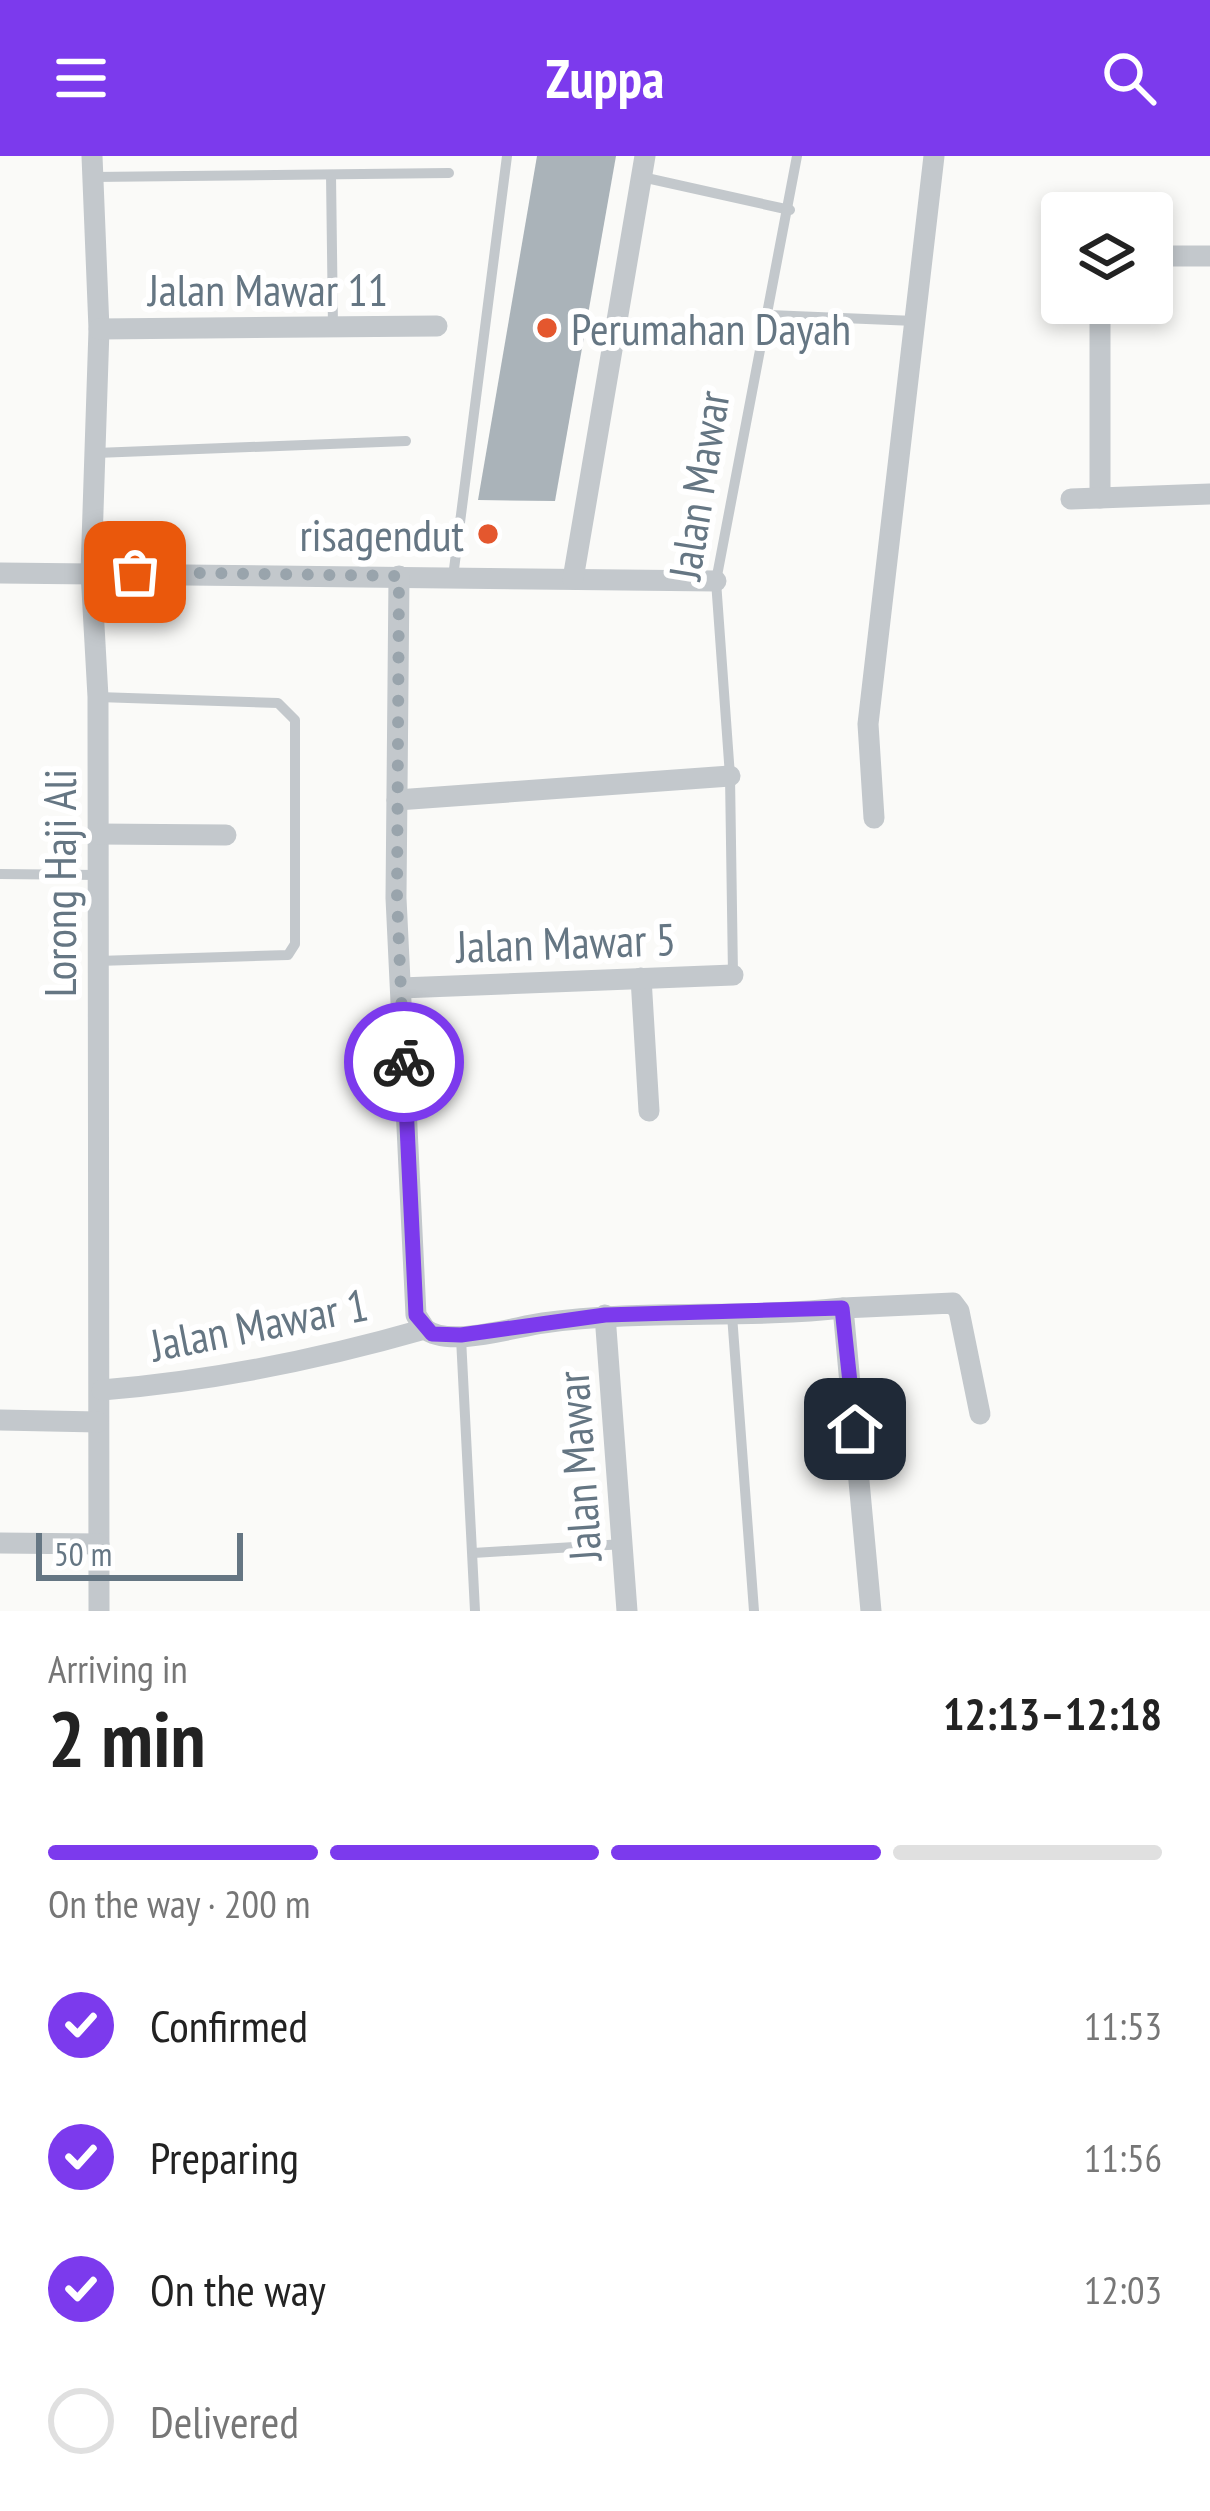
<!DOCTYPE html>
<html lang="en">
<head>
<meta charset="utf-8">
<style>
	body { margin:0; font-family:"PT Sans Narrow",sans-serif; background:#f6f6f6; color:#222; height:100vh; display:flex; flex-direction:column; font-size:45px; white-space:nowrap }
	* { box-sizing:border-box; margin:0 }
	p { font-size:39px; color:#767676 }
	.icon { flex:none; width:66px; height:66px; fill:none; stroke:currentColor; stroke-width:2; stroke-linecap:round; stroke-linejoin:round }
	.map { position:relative; height:1455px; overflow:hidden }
	.side { display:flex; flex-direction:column; background:#fff; flex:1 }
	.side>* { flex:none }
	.buttons { position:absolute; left:1041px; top:36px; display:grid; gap:24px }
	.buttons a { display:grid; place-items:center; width:132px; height:132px; border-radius:12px; background:#fff; box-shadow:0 6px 18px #0003; font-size:60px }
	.scale { position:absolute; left:36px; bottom:30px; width:207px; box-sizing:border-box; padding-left:12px; border:6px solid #657683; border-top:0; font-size:33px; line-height:42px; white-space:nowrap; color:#657683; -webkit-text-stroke:9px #fff; paint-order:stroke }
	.pin { position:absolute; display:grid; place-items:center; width:102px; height:102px; color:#fff; margin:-51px; border-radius:24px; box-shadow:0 6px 18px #0006 }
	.courier { position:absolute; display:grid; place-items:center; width:120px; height:120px; margin:-60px; border:9px solid #7c3aed; border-radius:50%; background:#fff; color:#222; box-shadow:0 3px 15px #0007 }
	.head em { font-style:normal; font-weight:700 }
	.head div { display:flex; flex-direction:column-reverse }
	.head { display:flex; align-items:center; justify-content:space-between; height:204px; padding:0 48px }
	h1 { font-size:78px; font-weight:700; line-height:90px }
	.bar { display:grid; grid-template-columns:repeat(4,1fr); gap:18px 12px; align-content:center; height:144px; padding:0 48px }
	.bar i { height:15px; border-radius:9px; background:#e0e0e0 }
	.bar .on { background:#7c3aed }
	.bar p { grid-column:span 4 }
	ol { padding:0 48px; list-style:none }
	li { display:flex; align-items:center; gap:36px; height:132px }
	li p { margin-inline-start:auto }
	li .icon { padding:12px; border-radius:50%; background:#7c3aed; color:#fff; stroke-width:4 }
	li:last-child { color:#767676 }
	li i { width:66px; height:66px; border:6px solid #e0e0e0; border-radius:50% }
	header { display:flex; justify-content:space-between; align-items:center; height:156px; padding:0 48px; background:#7c3aed; color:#fff; font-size:54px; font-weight:700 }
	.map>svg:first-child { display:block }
	.building { fill:#aab3b9 }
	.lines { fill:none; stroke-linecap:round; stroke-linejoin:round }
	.lane { stroke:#c3c8cc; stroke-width:10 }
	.street { stroke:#c3c8cc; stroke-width:21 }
	.done { stroke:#99a4ac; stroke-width:12; stroke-dasharray:0 21.6 }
	.route { stroke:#7c3aed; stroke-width:15 }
	.poi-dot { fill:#e4572e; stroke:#fff; stroke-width:4.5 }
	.labels { text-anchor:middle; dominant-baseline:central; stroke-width:12; stroke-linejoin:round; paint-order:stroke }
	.street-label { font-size:45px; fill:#657683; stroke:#fff }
	.poi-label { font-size:45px; fill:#657683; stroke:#fff; text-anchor:start }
</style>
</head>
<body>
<header><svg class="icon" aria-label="menu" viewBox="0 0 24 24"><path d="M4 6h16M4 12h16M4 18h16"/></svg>Zuppa<svg class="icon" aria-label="search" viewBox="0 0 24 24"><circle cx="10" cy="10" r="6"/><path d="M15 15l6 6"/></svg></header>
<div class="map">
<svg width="1210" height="1455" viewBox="0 0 1210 1455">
	<rect width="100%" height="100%" fill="#fafaf8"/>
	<polygon class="building" points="537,0 616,0 555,345 478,344"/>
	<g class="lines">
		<g class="lane">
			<polyline points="331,19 333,171"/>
			<polyline points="93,21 449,17"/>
			<polyline points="642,21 790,54"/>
			<polyline points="769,159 915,165"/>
			<polyline points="96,297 406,285"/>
			<polyline points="453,421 507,0"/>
			<polyline points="98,541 278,547 295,564 295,788 288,799 98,805"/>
			<polyline points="0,718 98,719"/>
			<polyline points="733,819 730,620 716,425 797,0"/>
			<polyline points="732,1159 754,1455"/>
			<polyline points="461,1182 475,1455"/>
			<polyline points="473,1397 624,1388"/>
		</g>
		<g class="street">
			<polyline points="92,0 99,173 91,416 98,541 99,1455"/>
			<polyline points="1164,100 1210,100"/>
			<polyline points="1100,147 1100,342"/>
			<polyline points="99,173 437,170"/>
			<polyline points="1071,343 1210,338"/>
			<polyline points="0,417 716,425"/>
			<polyline points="399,420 396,742 416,1159 425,1173"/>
			<polyline points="573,423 645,0"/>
			<polyline points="397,644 730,620"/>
			<polyline points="874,662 868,568 934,0"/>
			<polyline points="98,678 226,679"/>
			<polyline points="641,822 649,955"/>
			<polyline points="401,832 733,819"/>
			<polyline points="843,1152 953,1147 959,1155 980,1258"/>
			<polyline points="605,1159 627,1455"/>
			<path d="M102,1234C214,1225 317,1204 425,1173C449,1192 514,1171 543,1167C643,1153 743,1163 843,1152L871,1455"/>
			<polyline points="0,1264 98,1266"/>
			<polyline points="0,1387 99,1388"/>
		</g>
	</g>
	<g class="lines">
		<polyline class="done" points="135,416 399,420 397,742 404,906"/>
		<polyline class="route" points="404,906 416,1159 432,1178 461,1179 605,1159 842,1152 855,1273"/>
	</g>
	<g class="poi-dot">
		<circle cx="547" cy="172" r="12"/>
		<circle cx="488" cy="378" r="12"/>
	</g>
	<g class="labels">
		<g class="street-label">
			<text x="268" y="133">Jalan Mawar 11</text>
			<text transform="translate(698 329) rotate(-81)">Jalan Mawar</text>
			<text transform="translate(59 727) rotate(-90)">Lorong Haji Ali</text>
			<text transform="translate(566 786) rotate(-2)">Jalan Mawar 5</text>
			<text transform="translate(259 1168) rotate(-11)">Jalan Mawar 1</text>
			<text transform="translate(578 1310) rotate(-94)">Jalan Mawar</text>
		</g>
		<g class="poi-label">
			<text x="571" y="172">Perumahan Dayah</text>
			<text x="464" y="378" text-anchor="end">risagendut</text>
		</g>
	</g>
</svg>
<div class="buttons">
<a><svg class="icon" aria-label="layers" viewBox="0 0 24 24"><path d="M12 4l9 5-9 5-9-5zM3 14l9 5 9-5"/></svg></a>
</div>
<div class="scale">50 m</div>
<div class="pin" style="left:135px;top:416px;background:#ea580c"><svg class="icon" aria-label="bag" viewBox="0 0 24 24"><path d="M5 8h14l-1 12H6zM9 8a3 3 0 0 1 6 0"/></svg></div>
<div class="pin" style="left:855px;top:1273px;background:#1f2937"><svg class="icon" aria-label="home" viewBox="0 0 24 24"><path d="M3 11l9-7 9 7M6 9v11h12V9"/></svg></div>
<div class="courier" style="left:404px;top:906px"><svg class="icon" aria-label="bike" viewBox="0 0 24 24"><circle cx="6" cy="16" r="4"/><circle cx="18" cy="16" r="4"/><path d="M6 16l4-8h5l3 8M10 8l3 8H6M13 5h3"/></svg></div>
</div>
<section class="side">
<div class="head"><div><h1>2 min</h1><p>Arriving in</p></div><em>12:13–12:18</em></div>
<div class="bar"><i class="on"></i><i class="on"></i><i class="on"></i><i></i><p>On the way · 200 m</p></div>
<ol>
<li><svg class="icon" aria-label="check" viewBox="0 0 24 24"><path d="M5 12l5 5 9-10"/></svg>Confirmed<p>11:53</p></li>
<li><svg class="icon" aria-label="check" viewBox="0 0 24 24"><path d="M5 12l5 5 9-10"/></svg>Preparing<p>11:56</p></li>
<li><svg class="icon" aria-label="check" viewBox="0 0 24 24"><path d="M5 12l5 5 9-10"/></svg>On the way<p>12:03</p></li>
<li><i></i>Delivered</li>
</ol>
</section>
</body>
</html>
